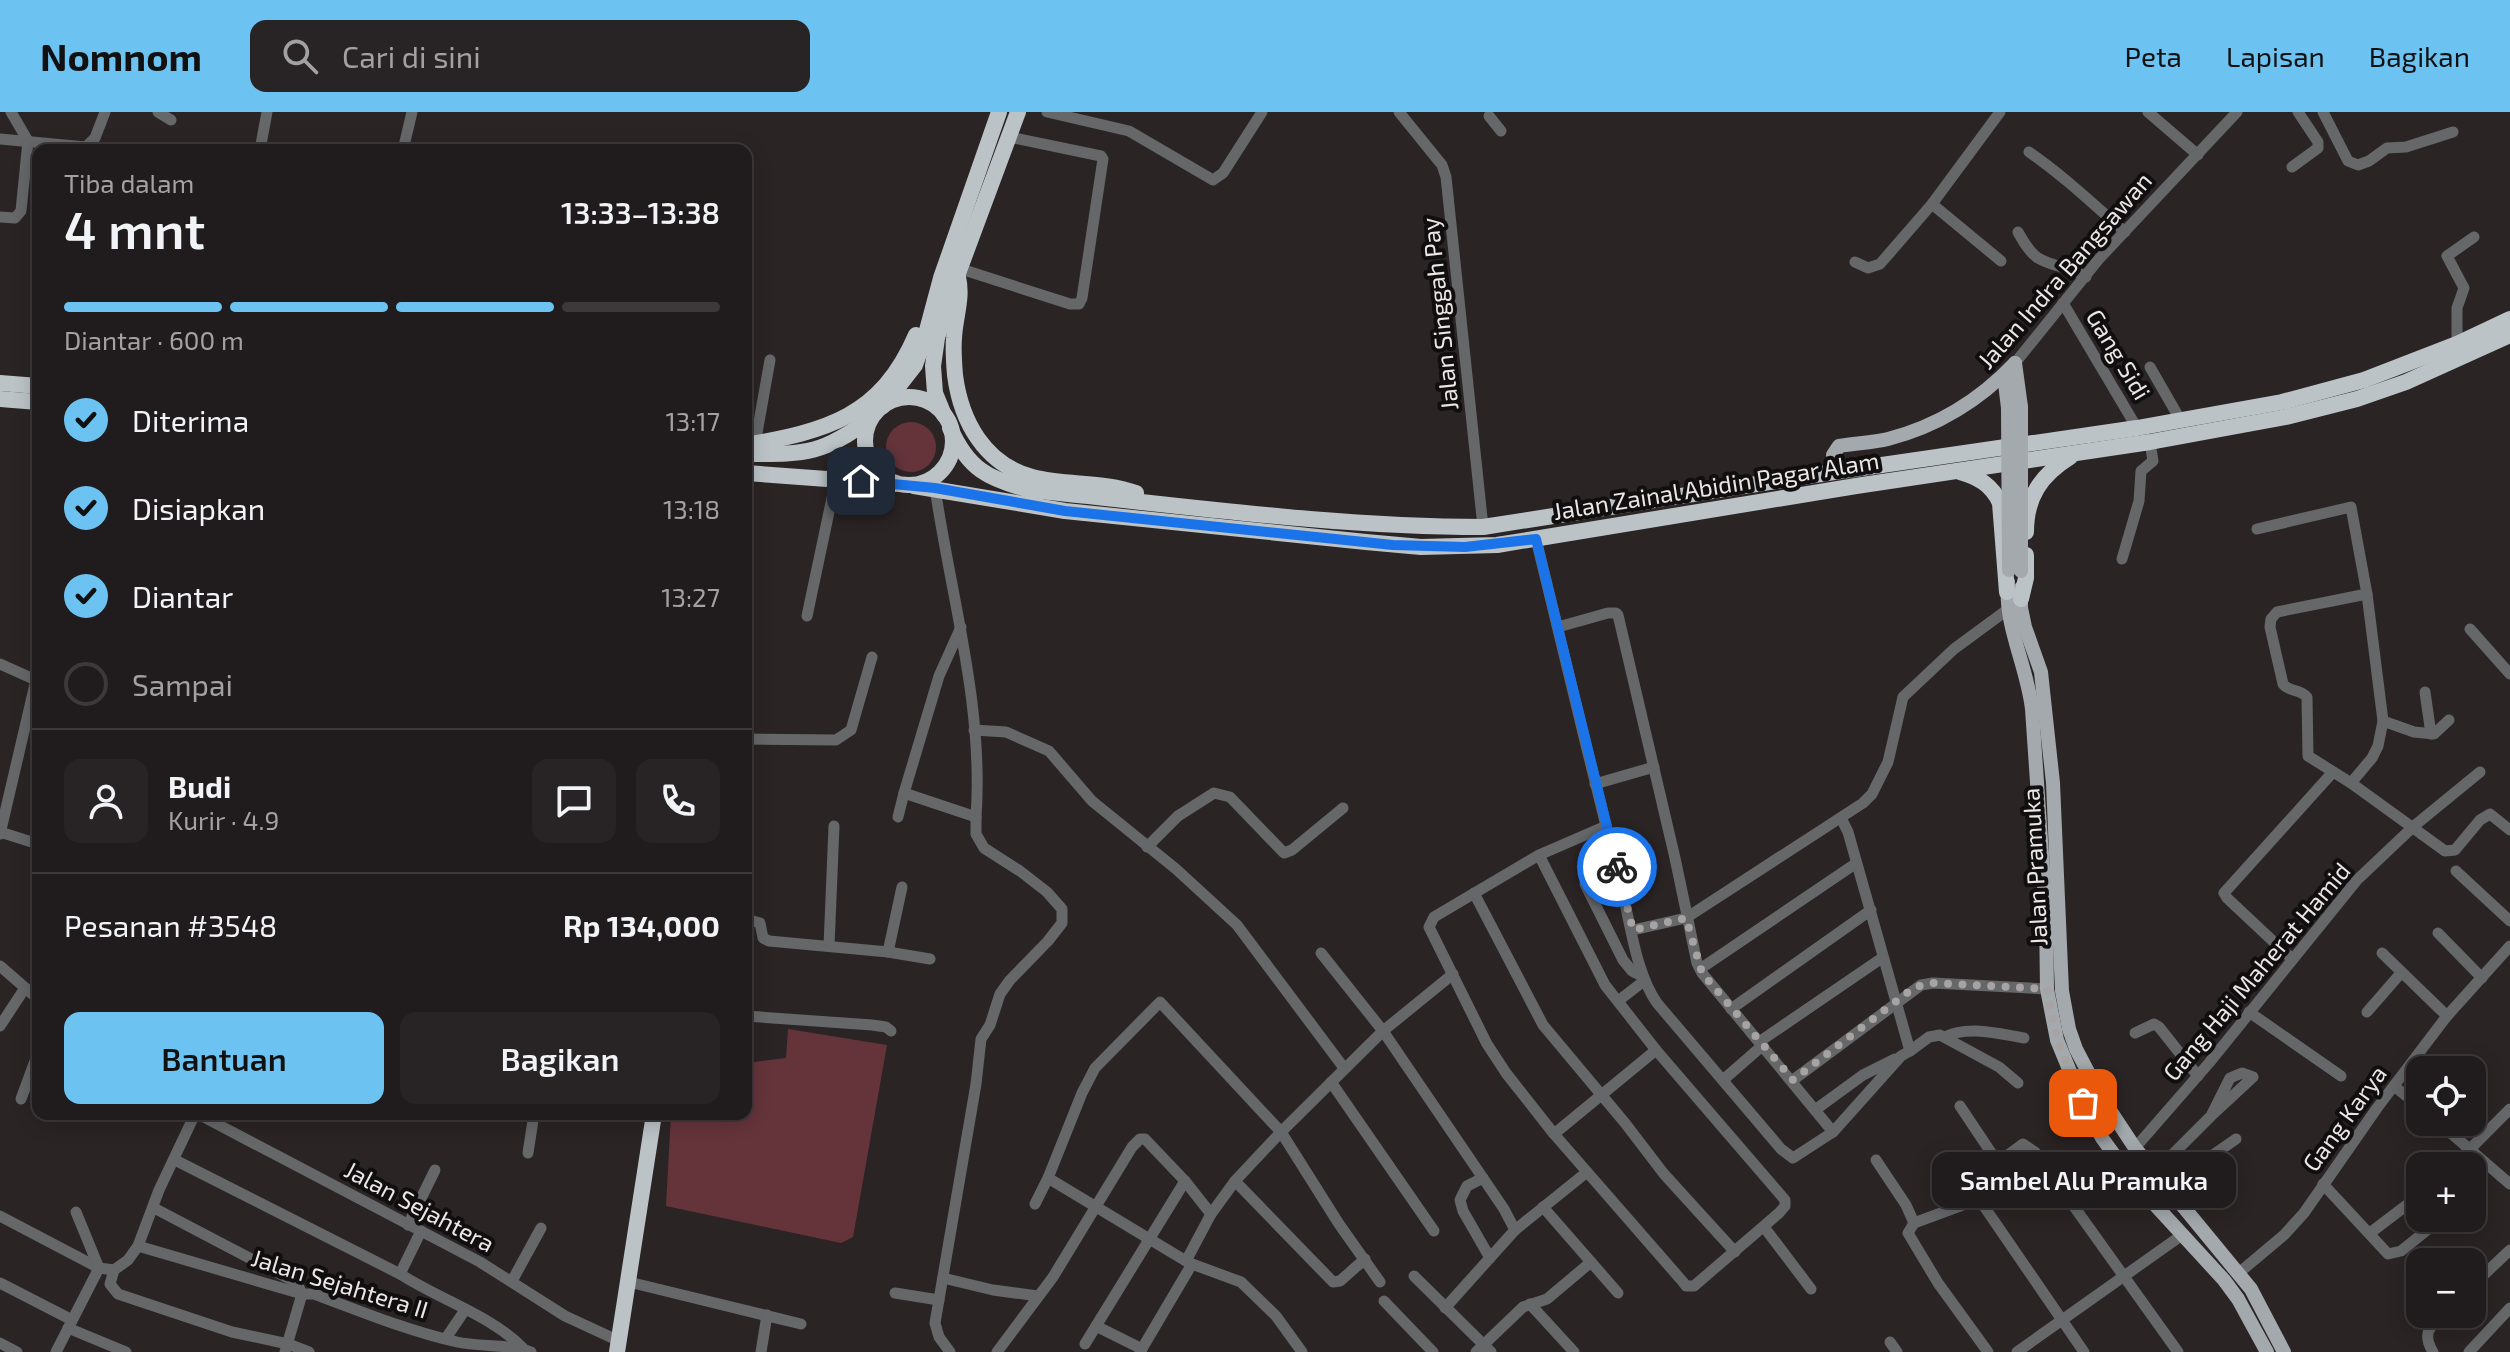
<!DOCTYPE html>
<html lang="id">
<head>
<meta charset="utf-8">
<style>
	body { margin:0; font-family:"Exo 2",sans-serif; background:#282425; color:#f1f3f6; height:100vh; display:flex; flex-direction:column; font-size:30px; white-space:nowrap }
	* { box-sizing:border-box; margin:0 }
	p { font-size:26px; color:#a2a1a3 }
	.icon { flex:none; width:44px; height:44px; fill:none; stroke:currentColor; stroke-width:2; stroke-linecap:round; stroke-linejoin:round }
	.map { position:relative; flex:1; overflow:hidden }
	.sheet { position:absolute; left:32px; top:32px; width:720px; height:976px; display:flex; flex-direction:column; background:#201b1c; border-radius:16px; box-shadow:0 4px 20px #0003,0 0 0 2px #3d393b }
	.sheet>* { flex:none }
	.tools { position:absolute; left:2406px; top:944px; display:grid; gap:16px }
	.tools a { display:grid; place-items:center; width:80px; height:80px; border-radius:16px; background:#201b1c; box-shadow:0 4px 20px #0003,0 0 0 2px #3d393b; font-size:40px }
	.pin { position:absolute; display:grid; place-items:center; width:68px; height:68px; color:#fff; margin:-34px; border-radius:16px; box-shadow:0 4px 12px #0006 }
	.courier { position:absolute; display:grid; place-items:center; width:80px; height:80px; margin:-40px; border:6px solid #1a73e8; border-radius:50%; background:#fff; color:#222; box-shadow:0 2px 10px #0007 }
	.bubble { position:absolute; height:56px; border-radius:16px; background:#201b1c; box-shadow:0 4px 20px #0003,0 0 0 2px #3d393b; font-size:26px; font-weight:600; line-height:56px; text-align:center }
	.summary em { font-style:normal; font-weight:600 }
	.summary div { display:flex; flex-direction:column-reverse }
	.summary { display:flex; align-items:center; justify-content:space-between; height:136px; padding:0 32px }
	h1 { font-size:52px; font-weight:600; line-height:60px }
	.bar { display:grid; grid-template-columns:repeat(4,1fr); gap:12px 8px; align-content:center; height:96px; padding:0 32px }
	.bar i { height:10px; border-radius:6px; background:#3d393b }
	.bar .current { background:#6cc3f2 }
	.bar p { grid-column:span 4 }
	.line { display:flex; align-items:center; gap:20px; padding:0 32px; border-top:2px solid #3d393b }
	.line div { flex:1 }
	.round { display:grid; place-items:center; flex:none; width:84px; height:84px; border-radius:16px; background:#282425 }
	ol { padding:0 32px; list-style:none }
	li { display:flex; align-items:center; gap:24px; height:88px }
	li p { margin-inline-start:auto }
	li .icon { padding:8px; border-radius:50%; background:#6cc3f2; color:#111; stroke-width:4 }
	li:last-child { color:#a2a1a3 }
	li i { width:44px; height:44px; border:4px solid #3d393b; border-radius:50% }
	.cta { display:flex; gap:16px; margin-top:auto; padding:16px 32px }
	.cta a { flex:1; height:92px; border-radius:16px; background:#6cc3f2; color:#111; font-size:32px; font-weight:600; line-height:92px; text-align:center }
	.cta a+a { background:#282425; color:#f1f3f6 }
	header { display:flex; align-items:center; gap:48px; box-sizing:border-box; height:112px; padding:0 40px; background:#6cc3f2; color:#111 }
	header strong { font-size:38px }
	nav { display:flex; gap:44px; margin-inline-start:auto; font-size:28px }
	.search { width:560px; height:72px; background:#282425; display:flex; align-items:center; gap:20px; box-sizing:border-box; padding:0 28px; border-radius:16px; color:#a2a1a3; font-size:30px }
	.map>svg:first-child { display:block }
	.green { fill:#65343b }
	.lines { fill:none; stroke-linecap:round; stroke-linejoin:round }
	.minor { stroke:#656769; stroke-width:11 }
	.major { stroke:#a3a9ac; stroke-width:14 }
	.highway { stroke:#bcc3c7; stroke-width:16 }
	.major-bridge { stroke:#a3a9ac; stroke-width:14 }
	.done { stroke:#a8a3a3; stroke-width:8; stroke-dasharray:0 14.4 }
	.route { stroke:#1a73e8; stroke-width:10 }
	.labels { text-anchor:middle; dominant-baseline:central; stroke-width:8; stroke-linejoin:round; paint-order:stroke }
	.street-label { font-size:24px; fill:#ebe7e7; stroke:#110e0f }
</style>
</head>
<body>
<header>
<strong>Nomnom</strong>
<div class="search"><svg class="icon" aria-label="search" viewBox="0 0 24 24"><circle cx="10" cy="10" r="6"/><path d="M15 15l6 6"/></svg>Cari di sini</div>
<nav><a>Peta</a><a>Lapisan</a><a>Bagikan</a></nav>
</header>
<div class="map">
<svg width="2510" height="1240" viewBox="0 0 2510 1240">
	<rect width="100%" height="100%" fill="#2b2425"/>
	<g class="green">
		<circle cx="911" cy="335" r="25"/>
		<polygon points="788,917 887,933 853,1125 841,1131 666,1094 671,1002 746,1002 746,951 786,946"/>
	</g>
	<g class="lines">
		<g class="minor">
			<polyline points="158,0 171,8"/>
			<polyline points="1047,0 1129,19 1213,68 1223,61 1262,0"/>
			<polyline points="1399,0 1442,53 1446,65 1483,415"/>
			<polyline points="2148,0 2198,43"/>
			<polyline points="2323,0 2348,49 2358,53 2369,49 2387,36 2406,35 2453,20"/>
			<polyline points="1489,4 1501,19"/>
			<polyline points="0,27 86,35 95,26 105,0"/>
			<polyline points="260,38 267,0"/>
			<polyline points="403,38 412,0"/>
			<path d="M2029,40C2065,65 2093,92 2125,120"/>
			<polyline points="2292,55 2318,36 2318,30 2298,0"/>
			<polyline points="1932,92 2001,149"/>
			<polyline points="0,105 15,106 21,99 28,29 11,0"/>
			<path d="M2018,120C2023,129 2029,140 2038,146C2053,155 2071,155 2086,165"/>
			<polyline points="1855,150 1868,156 1880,152 1932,92 2000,0"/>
			<polyline points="961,157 1070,192 1079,192 1082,186 1103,47 1101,44 1009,25"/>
			<polyline points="2063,191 2137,316"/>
			<polyline points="2457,236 2457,196 2464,176 2447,144 2474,125"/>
			<polyline points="2015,251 2098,148 2237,0"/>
			<polyline points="2150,255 2181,309"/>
			<polyline points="755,332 770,248"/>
			<path d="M935,376C951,485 984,594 976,705"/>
			<polyline points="2257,417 2351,395 2367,482 2383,609 2378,634 2372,646 2351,671"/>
			<path d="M1536,427C1564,541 1591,656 1620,770C1630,807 1635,860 1657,891L1781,1037L1793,1046L1833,1020L1901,944L1910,939L1848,720L1841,706"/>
			<polyline points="2122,447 2139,389 2141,359 2153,349 2150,330"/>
			<path d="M2367,482L2277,500L2271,507L2270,515L2283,572C2289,580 2300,577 2307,585L2308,644L2351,671L2445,739L2455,738L2480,708L2490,702L2510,718"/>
			<polyline points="807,504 836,367"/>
			<polyline points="1558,515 1608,501 1616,501 1618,503 1675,746 1697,851 1702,861 1833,1020"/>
			<polyline points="2470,517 2510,562"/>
			<polyline points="0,552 38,569"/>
			<polyline points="2425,580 2431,622"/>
			<polyline points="2383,609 2414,620 2434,622 2449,608"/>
			<polyline points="974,618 1006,620 1049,639 1092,689 1176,757 1237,813 1344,956"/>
			<polyline points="746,627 836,628 851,618 872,545"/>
			<polyline points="1595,672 1654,655"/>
			<polyline points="898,705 904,681"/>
			<polyline points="0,720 38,732"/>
			<polyline points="0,722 36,568"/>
			<polyline points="1147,735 1178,704 1214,681 1230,685 1284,741 1292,738 1343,696"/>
			<polyline points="1539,743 1605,873 1656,938 1785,1088 1785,1094 1779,1101 1694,1174 1686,1174 1683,1170 1554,1022 1506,961 1487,932 1429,815 1434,805 1539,743 1606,714"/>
			<polyline points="1617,756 1587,765 1585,772 1623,848 1632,859 1642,864"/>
			<polyline points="2456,759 2510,809"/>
			<polyline points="1474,781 1543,913 1625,1011 1664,1062 1735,1140"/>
			<polyline points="746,807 760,811 763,826 769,829 888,840 930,847"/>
			<polyline points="1633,818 1686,806 1863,691 1872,682 1888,650 1903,585 1954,537 2007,498"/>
			<polyline points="2438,821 2482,866"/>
			<polyline points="829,834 834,714"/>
			<polyline points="888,840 902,775"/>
			<polyline points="1321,841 1383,919 1504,1097 1515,1118"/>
			<polyline points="2382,841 2447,904"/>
			<polyline points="2292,847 2227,786 2224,781 2333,660"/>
			<polyline points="0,854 38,887"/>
			<polyline points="1700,857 1855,752"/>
			<polyline points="1618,889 1644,869"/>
			<polyline points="1731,897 1871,798"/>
			<polyline points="2249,900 2341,964"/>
			<polyline points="2367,900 2401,861"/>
			<polyline points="746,904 872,913 886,915 891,919"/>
			<polyline points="0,914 25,876"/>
			<polyline points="2135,921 2154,912 2159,915 2198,964"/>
			<path d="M1945,925C1968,913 1999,922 2024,926"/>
			<polyline points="1759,930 1882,846"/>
			<polyline points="1910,939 1929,925 1940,923 1999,955 2018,971"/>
			<polyline points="1723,968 1762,934"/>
			<polyline points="1793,968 1921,873 1933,871 2047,877"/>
			<polyline points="1331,970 1434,1119"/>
			<polyline points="2394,974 2420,995"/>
			<polyline points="21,987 38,941"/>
			<polyline points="1960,994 1994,1045 2004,1046 2023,1032 2035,1040 2178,1240"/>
			<polyline points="1815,998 1863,963 1895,947"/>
			<polyline points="198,1002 480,1150 565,1204 619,1229"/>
			<polyline points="2438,1010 2510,1072"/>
			<polyline points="1554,1022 1656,938"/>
			<polyline points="2135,1036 2209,951 2357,768 2414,714 2480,660"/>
			<polyline points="528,1041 534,1002"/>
			<path d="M175,1048L400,1162C440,1188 491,1203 524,1237"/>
			<polyline points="1876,1048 1906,1093 1914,1111"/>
			<polyline points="2453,1054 2510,997"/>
			<polyline points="2155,1060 2211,1004 2230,966 2242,961 2253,965 2211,1004"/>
			<polyline points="1048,1066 1186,1149"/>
			<polyline points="1483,1066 1467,1074 1460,1088 1463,1099 1490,1146"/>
			<polyline points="1235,1069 1333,1170 1340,1169 1365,1147"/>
			<polyline points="2323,1072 2388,1142 2401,1139 2442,1106"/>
			<polyline points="2167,1075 2236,1027"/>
			<polyline points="1035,1092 1048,1066 1082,981 1095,956 1160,890 1281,1020 1339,1112 1380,1170"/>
			<polyline points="1543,1095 1618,1181"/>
			<polyline points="154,1096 297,1171 302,1182 285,1240"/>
			<polyline points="0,1104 99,1156 114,1158 128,1148 138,1134 159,1078 195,1002"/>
			<polyline points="2450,1106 2457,1111"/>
			<polyline points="408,1113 435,1058"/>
			<polyline points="1764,1115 1811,1177"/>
			<polyline points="2370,1121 2420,1083"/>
			<path d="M138,1134L302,1182H314C360,1199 408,1219 457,1230C478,1235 513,1232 531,1240"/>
			<polyline points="1192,1152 1241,1170 1276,1204 1302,1240"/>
			<polyline points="114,1158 110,1172 118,1182 232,1220 288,1232 309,1240"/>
			<polyline points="2240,1160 2284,1123 2304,1101 2377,996 2447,904 2510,834"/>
			<polyline points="400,1162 421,1119"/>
			<polyline points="1414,1164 1491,1240"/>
			<polyline points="943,1166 993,1178 1038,1184"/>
			<polyline points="512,1169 541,1116"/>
			<polyline points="629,1170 801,1212"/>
			<polyline points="0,1171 72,1208"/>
			<polyline points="2472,1174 2510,1138"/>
			<polyline points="895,1181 939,1188"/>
			<polyline points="1384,1189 1433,1240"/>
			<polyline points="1530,1192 1574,1240"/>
			<polyline points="1445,1196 1515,1118 1587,1060"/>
			<polyline points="1096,1214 1142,1237"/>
			<polyline points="68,1216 126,1240"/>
			<polyline points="446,1226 465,1198"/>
			<polyline points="1890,1230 1897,1240"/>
			<polyline points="0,1231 17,1240"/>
			<polyline points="1085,1232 1185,1069"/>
			<polyline points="56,1240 99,1156 76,1100"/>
			<polyline points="761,1240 767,1203"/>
			<polyline points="950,1240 939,1225 935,1211 976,972 981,927 990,913 1000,882 1010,868 1048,829 1062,811 1062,797 1047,780 1020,759 984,736 976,722 976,705 904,681 939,564 961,515"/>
			<polyline points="997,1240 1053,1165 1132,1035 1140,1027 1145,1027 1185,1069 1211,1102"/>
			<polyline points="1140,1240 1192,1152 1186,1149 1211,1102 1235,1069 1281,1020 1383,919 1453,862"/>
			<polyline points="1476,1240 1523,1195 1547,1187 1591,1150"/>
			<polyline points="1988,1240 1938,1171 1908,1121 1914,1111 1979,1087 2084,1240"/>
			<polyline points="2017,1240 2182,1123"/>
			<path d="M2433,1240C2422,1222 2429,1215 2443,1202"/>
			<polyline points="2469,1240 2510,1196"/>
		</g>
		<g class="major">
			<polyline points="2015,251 2021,295"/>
			<polyline points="2004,263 2008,296"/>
			<path d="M1834,360L1833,343L1839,334C1855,331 1872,331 1888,327C1938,314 1980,288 2015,251"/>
			<path d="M2008,470C2004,514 2027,553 2032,597L2046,801L2047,877L2057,928L2083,991L2102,1026L2134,1070L2224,1168L2238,1187L2267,1240"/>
			<polyline points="2021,476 2021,496 2025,515 2041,560 2053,671 2062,879 2069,917 2076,937 2100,983 2135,1036 2251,1177 2284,1240"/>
		</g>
		<g class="highway">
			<path d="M958,165C963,186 955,205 954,226C953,238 954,251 955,263C961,310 985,352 1032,365C1066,374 1103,369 1136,381"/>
			<polyline points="0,271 38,274"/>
			<circle cx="909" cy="329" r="44"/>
			<polyline points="0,287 38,290"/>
			<polyline points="883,294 915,253 926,222 941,166 999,0"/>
			<polyline points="944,303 935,281 933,254 937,226 947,191 1018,0"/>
			<path d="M950,316C968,357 988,367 1030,378C1180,393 1332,415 1483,415L1834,360L2137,316L2282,290L2364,268L2457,232L2510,207"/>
			<path d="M746,333C826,319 881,305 916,223"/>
			<path d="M746,342C806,342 822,343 871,306"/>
			<path d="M1960,360C1978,365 1992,373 2000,391L2007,480"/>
			<polyline points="746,361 895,372"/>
			<polyline points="914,374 1065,399 1366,430 1421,435 1497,433 1856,374 2150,330 2286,305 2357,287 2406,270 2510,223"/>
			<path d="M2026,420C2026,385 2041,363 2070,345"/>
			<polyline points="2021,487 2026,466 2026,443"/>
			<polyline points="617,1240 654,1002"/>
		</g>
		<g class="major-bridge">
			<polyline points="2021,295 2021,459"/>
			<polyline points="2008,296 2009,458"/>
		</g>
	</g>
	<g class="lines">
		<polyline class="done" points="1617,755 1633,818 1686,806 1702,861 1793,968 1915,875 1933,871 2047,877 2057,928 2083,991"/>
		<polyline class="route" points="861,369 935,376 1065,399 1393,433 1465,435 1536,427 1617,755"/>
	</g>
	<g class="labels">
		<g class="street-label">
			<text transform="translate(2064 158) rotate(-49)">Jalan Indra Bangsawan</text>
			<text transform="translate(1439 202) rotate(-96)">Jalan Singgah Pay</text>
			<text transform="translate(2119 242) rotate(59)">Gang Sidi</text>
			<text transform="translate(1716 373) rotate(-9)">Jalan Zainal Abidin Pagar Alam</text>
			<text transform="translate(2034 755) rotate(-93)">Jalan Pramuka</text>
			<text transform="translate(2256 859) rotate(-50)">Gang Haji Maherat Hamid</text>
			<text transform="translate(2344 1006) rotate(-54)">Gang Karya</text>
			<text transform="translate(420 1094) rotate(28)">Jalan Sejahtera</text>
			<text transform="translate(340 1171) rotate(17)">Jalan Sejahtera II</text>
		</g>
	</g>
</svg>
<div class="tools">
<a><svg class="icon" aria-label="locate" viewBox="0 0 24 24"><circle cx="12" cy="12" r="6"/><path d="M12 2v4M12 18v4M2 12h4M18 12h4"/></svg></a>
<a>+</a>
<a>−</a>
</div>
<div class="pin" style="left:2083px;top:991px;background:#ea580c"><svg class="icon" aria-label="bag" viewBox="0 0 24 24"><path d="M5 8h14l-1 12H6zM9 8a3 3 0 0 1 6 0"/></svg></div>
<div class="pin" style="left:861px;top:369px;background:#1f2937"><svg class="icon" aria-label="home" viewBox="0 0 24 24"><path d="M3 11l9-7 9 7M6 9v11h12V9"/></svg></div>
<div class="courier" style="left:1617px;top:755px"><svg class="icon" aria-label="bike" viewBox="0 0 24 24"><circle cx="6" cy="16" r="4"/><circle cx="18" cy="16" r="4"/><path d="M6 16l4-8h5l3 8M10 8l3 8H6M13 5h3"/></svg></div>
<div class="bubble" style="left:1932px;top:1040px;width:304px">Sambel Alu Pramuka</div>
<section class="sheet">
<div class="summary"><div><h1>4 mnt</h1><p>Tiba dalam</p></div><em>13:33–13:38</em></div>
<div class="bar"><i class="current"></i><i class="current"></i><i class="current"></i><i></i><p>Diantar · 600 m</p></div>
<ol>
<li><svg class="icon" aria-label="check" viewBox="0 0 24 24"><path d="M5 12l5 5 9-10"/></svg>Diterima<p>13:17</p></li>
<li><svg class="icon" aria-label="check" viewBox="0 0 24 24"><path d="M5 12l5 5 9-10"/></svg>Disiapkan<p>13:18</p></li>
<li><svg class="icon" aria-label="check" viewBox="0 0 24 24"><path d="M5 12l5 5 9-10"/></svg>Diantar<p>13:27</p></li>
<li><i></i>Sampai</li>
</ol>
<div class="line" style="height:144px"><a class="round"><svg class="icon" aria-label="person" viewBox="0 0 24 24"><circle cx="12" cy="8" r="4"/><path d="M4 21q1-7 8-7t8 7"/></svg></a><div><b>Budi</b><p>Kurir · 4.9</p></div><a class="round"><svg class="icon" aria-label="chat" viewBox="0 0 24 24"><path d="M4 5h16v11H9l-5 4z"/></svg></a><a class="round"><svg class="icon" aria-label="phone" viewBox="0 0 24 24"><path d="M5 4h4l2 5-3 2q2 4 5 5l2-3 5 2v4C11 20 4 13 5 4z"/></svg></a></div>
<div class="line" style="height:104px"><div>Pesanan #3548</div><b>Rp 134,000</b></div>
<div class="cta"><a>Bantuan</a><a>Bagikan</a></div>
</section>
</div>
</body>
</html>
